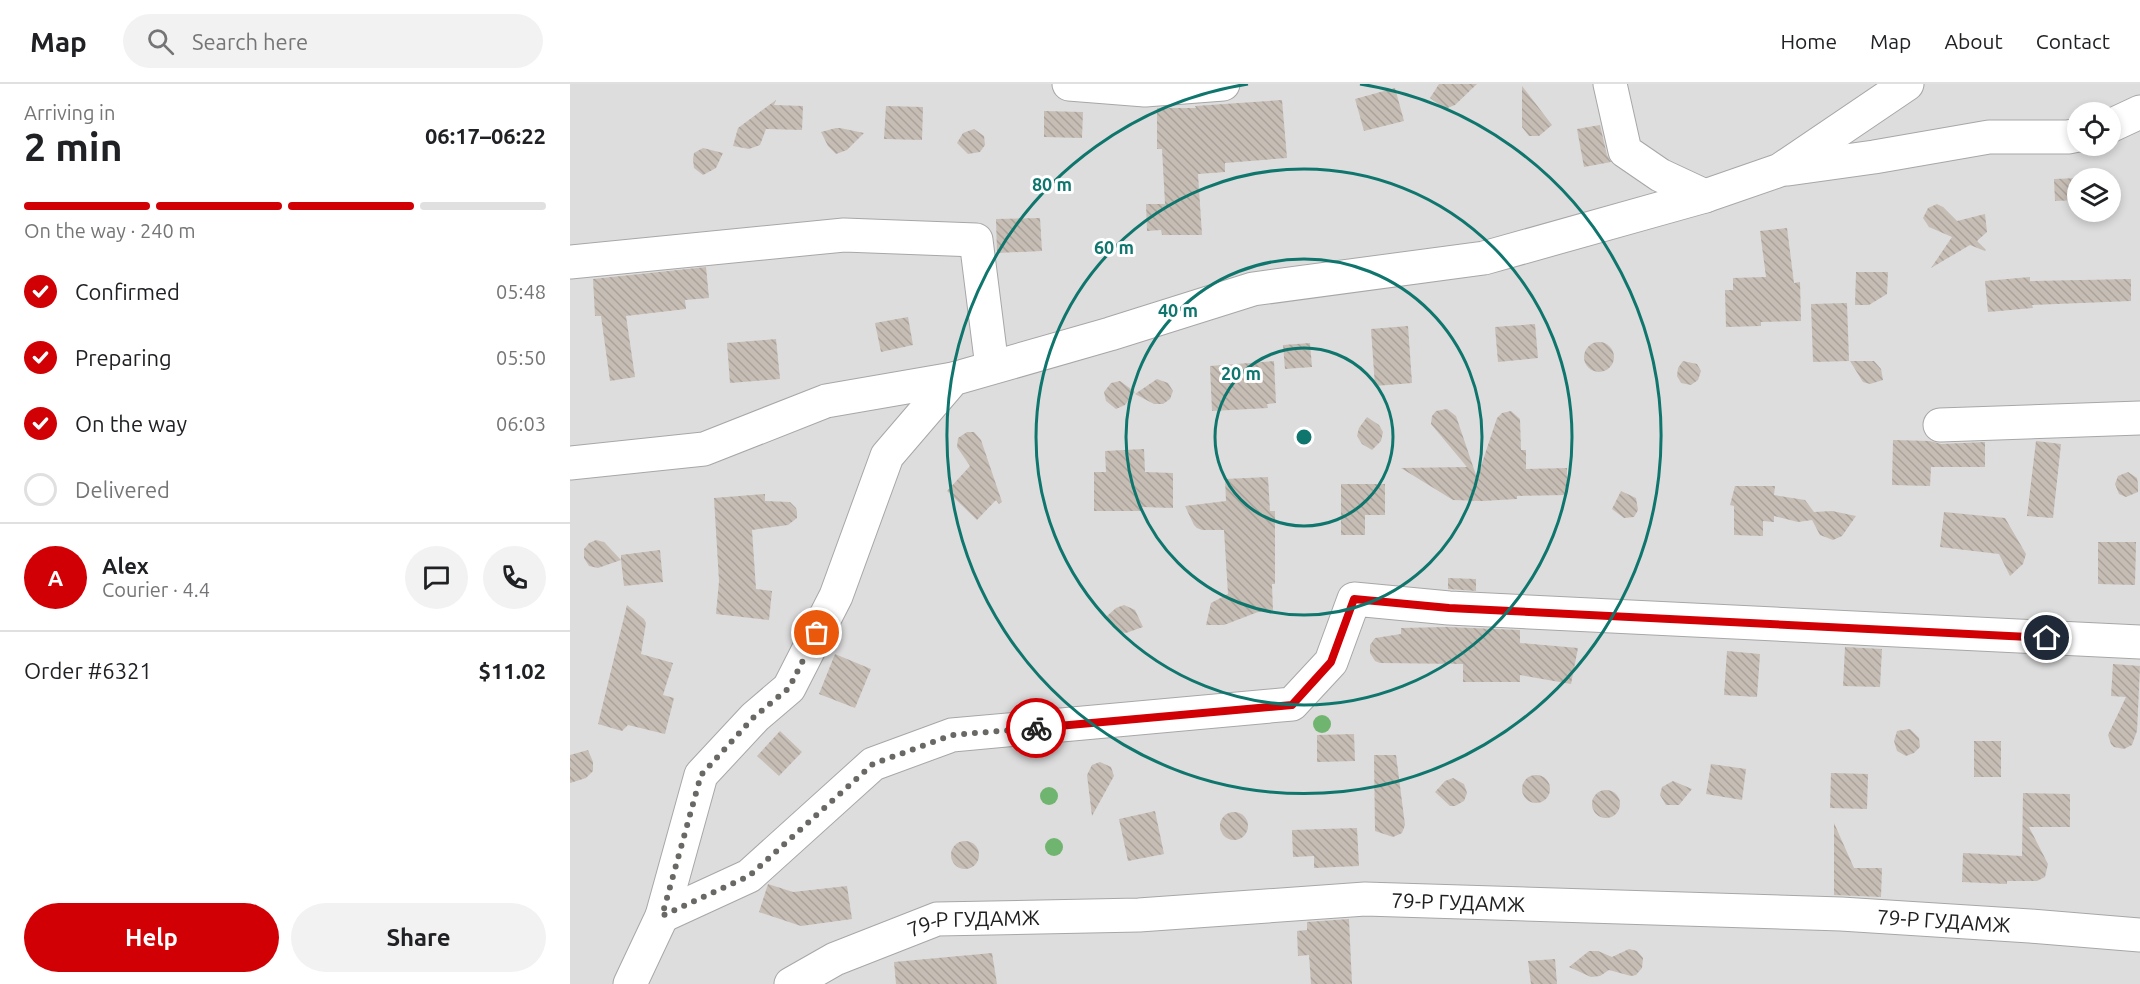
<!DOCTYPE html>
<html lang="en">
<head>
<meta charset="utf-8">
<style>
	body { margin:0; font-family:Ubuntu,sans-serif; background:#f2f2f2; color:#202124; height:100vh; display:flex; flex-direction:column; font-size:22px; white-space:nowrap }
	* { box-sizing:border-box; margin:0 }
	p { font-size:20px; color:#757577 }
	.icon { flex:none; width:33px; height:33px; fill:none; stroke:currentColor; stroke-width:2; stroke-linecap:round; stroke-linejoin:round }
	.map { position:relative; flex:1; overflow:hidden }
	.panel { display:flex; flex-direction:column; background:#fff; width:570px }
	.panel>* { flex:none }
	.controls { position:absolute; left:1497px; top:18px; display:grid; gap:12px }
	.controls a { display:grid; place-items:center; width:54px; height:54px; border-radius:50%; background:#fff; box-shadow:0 3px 9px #0003; font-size:30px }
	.pin { position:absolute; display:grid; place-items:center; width:51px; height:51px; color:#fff; margin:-26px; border:3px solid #fff; border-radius:50%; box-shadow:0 2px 6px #0007 }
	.courier { position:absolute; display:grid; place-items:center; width:60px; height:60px; margin:-30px; border:4px solid #d10005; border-radius:50%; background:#fff; color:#222; box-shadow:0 2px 8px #0007 }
	.headline em { font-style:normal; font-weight:600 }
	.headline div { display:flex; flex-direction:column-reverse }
	.headline { display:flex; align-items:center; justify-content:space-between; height:102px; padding:0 24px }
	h1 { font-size:39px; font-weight:600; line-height:45px }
	.bar { display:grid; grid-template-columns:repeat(4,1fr); gap:9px 6px; align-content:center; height:72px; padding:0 24px }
	.bar i { height:8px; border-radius:4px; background:#e0e0e0 }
	.bar .on { background:#d10005 }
	.bar p { grid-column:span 4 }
	.line { display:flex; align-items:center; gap:15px; padding:0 24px; border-top:2px solid #e0e0e0 }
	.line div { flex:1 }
	.round { display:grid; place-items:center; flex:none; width:63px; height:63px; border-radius:32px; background:#f2f2f2 }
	ol { padding:0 24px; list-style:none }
	li { display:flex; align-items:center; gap:18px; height:66px }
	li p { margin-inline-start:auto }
	li .icon { padding:6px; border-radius:50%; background:#d10005; color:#fff; stroke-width:4 }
	li:last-child { color:#757577 }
	li i { width:33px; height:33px; border:3px solid #e0e0e0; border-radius:50% }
	.primary-button { display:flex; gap:12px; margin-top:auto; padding:12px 24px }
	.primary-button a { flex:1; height:69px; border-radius:36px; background:#d10005; color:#fff; font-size:24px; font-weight:600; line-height:69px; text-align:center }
	.primary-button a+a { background:#f2f2f2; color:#202124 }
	header { display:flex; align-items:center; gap:36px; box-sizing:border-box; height:84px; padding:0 30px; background:#fff; border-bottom:2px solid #e0e0e0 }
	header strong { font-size:28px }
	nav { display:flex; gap:33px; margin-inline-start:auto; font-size:21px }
	.search { width:420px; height:54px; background:#f2f2f2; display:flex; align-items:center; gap:15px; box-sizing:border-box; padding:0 21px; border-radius:33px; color:#757577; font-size:22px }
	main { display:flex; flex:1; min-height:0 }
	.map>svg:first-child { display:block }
	.residential { fill:#dedddd; fill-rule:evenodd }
	.building { fill:url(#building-back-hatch) }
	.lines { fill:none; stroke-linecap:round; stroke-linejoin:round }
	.minor-casing { stroke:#a7a7a7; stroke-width:35 }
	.minor { stroke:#fff; stroke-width:33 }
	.tree { fill:#70b56f }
	.done { stroke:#696865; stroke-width:6; stroke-dasharray:0 10.8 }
	.route { stroke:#d10005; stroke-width:8 }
	.ring { fill:none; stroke:#0f766e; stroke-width:3 }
	.labels { text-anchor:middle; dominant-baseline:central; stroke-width:6; stroke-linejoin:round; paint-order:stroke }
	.street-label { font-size:21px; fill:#202020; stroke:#fff }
	.centre { fill:#0f766e; stroke:#fff; stroke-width:3 }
	.ring-label { font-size:18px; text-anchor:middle; font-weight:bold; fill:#0f766e; stroke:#fff; stroke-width:6; stroke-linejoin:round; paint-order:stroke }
</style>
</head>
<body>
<header>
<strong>Map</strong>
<div class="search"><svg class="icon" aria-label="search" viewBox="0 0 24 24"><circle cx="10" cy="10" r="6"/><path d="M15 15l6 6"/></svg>Search here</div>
<nav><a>Home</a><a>Map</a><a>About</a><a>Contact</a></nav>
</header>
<main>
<section class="panel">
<div class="headline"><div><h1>2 min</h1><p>Arriving in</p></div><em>06:17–06:22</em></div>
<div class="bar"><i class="on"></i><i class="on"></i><i class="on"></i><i></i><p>On the way · 240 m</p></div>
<ol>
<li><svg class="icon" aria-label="check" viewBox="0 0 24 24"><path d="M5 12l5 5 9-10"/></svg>Confirmed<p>05:48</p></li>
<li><svg class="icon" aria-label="check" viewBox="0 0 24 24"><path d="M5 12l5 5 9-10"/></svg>Preparing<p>05:50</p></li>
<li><svg class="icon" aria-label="check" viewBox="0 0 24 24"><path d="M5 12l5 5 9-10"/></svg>On the way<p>06:03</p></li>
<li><i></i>Delivered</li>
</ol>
<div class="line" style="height:108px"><b class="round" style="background:#d10005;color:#fff">A</b><div><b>Alex</b><p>Courier · 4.4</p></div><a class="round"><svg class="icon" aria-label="chat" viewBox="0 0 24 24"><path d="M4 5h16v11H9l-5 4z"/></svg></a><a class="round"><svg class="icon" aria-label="phone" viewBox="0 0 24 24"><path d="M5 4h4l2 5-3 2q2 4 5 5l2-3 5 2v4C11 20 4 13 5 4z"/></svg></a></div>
<div class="line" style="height:78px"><div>Order #6321</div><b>$11.02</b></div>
<div class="primary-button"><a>Help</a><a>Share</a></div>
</section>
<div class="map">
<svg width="1570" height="900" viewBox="0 0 1570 900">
	<defs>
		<pattern id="building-back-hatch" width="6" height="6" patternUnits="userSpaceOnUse" patternTransform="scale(1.5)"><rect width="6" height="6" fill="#c6bdb5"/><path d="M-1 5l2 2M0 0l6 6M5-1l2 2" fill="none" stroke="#aaa29b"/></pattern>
	</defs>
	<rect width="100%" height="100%" fill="#f1ede6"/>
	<path class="residential" d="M0,0H1570V900H0ZM1508,28H1540V62H1508ZM1508,94H1540V128H1508Z"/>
	<g class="building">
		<polygon points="869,0 907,0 885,21 875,25 860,14"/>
		<polygon points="952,2 982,41 969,52 959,52 952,43"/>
		<polygon points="825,4 834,37 794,47 785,15"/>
		<polygon points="206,16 204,21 233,22 232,46 196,45 190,61 179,65 163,62 168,44"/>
		<polygon points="712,16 717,74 655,79 655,88 628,90 632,151 592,151 591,146 577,147 576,120 595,120 592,65 587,65 587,24 626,24 625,22"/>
		<polygon points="316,22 353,23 352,56 314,55"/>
		<polygon points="474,27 513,28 512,54 474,53"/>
		<polygon points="1030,41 1037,71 1041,78 1014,83 1007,45"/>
		<polygon points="266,44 270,44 294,49 277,66 266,70 258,62 251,48"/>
		<polygon points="404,45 414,52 415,61 410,68 398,70 387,59 393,49"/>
		<polygon points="133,64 153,69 146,84 133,91 124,84 123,75 124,69"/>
		<polygon points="1508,94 1508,116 1485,117 1484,95"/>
		<polygon points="1367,120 1373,123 1387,137 1415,130 1417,148 1407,157 1416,166 1415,167 1400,161 1361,184 1382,153 1359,143 1353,134 1358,124"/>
		<polygon points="470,134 472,167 427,169 426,135"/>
		<polygon points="1217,144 1224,199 1230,198 1231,237 1191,238 1191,242 1156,243 1155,206 1163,206 1163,194 1196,193 1190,147"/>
		<polygon points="136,183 139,214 115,216 116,225 56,232 65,293 40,297 31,232 25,232 23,195"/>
		<polygon points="1286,188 1318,188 1317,210 1299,221 1285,221"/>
		<polygon points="1460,193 1460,197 1561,195 1561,217 1462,221 1463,224 1418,228 1415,197"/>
		<polygon points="1277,219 1279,277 1243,278 1241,220"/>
		<polygon points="338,233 343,261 311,268 305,239"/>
		<polygon points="965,240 968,274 928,278 925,243"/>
		<polygon points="838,242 842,299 805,302 801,245"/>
		<polygon points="206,255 210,295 160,299 157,259"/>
		<circle cx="1029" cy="273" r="15"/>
		<polygon points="740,259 742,283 715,285 713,261"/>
		<polygon points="704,277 706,319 697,320 698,324 642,327 640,282"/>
		<polygon points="1113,277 1127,280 1131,287 1128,296 1121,301 1111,299 1107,292 1108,284"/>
		<polygon points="1280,277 1304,277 1311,285 1313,296 1300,300 1293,298"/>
		<polygon points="587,295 598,299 603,307 600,315 593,320 584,320 565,310"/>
		<polygon points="550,297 565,308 555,321 546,325 536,317 534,308 541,299"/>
		<polygon points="877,325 886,332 907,394 927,334 932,329 941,327 950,335 951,366 956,366 956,385 997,384 997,411 947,412 947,415 912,417 883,416 831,384 897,383 861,340 862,332 866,327"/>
		<polygon points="797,333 809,341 813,348 811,357 802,366 792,360 787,352 789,344"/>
		<polygon points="397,348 404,348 411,356 432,418 429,420 426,416 407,436 377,407 400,382 387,363 388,354"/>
		<polygon points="1323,356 1360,357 1371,360 1415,358 1415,383 1361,383 1360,402 1322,401"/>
		<polygon points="1466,357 1491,360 1483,434 1457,432"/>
		<polygon points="574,365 575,388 603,389 603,424 572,423 573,427 524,427 524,388 536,388 535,367"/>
		<polygon points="1558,388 1567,394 1568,400 1568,408 1556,413 1549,410 1545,400 1548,392"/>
		<polygon points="698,393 700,427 705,427 705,500 702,500 703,528 688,528 654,541 636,541 641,519 658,510 654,446 632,446 627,444 624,441 615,422 656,417 655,395"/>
		<polygon points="771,400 815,400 815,431 795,431 795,451 771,451"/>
		<polygon points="1165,402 1205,402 1204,411 1235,416 1244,428 1262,427 1286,432 1272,452 1263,456 1250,451 1242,436 1228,438 1204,432 1204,438 1193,437 1193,452 1164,451 1164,422 1160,421"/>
		<polygon points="1051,407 1066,414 1068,426 1064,433 1054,434 1042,425"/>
		<polygon points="195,410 195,417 220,418 226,424 227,428 227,434 218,441 182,446 186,505 202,507 199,536 146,530 149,497 144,414"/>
		<polygon points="1374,428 1435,434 1456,470 1453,480 1440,492 1429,470 1370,463"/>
		<polygon points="26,456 34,458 51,476 51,471 90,466 93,498 54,502 51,476 28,484 19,482 14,474 14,465 19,459"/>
		<polygon points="1528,458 1566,458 1565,501 1528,500"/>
		<polygon points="878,494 906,495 906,507 878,505"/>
		<polygon points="57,521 74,535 76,539 71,570 103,579 93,611 104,614 95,650 58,641 52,647 28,640"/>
		<polygon points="554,521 565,526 573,543 556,549 551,548 543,543 537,532 546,524"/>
		<polygon points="877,543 950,546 950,559 1008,564 1001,600 950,591 950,598 893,598 893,580 810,579 805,577 800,569 800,561 805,554 831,550 831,544"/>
		<polygon points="1275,563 1312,565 1310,603 1273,602"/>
		<polygon points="1157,567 1190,570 1187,613 1154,611"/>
		<polygon points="265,570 301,585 285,624 249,610"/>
		<polygon points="1543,580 1570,582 1567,647 1562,661 1554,665 1544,663 1541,660 1538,651 1556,613 1541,612"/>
		<polygon points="1340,645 1349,654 1350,663 1344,669 1336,672 1327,667 1324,657 1327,647"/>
		<polygon points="210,647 232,668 209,692 187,672"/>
		<polygon points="784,650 785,677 747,678 747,651"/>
		<rect x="1404" y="657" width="27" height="36"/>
		<polygon points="18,666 23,678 23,687 16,694 0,699 0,671"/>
		<polygon points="804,671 826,671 835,741 832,749 823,753 805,747"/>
		<polygon points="530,678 541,683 544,692 522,732 517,691 522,681"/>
		<polygon points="1141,680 1176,685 1172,716 1136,710"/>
		<polygon points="1261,689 1298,690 1297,725 1260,724"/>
		<circle cx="966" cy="705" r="14"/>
		<polygon points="883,694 894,700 897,709 894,717 885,722 880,722 865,708 875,697"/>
		<polygon points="1103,697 1122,705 1109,721 1096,721 1090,711 1092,703"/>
		<circle cx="1036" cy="720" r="14"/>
		<polygon points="1453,709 1500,710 1500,743 1459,743 1478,780 1475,793 1467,797 1437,797 1437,800 1392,798 1393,769 1452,772"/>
		<polygon points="585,727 594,770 558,777 549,735"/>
		<circle cx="664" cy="742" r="14"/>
		<polygon points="1264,739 1284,784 1312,784 1311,813 1264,811"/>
		<polygon points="787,744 789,782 744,784 744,772 723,773 722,746"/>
		<circle cx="395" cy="771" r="14"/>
		<polygon points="198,800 223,808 277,802 282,835 231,842 189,828"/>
		<polygon points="779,835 782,900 741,900 739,871 728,872 727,847 737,846 737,838"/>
		<polygon points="1059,865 1067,867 1073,874 1072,884 1066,891 1061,892 1039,886 1030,892 1021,893 999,883 1019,867 1028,867 1042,873"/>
		<polygon points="422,869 427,900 326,900 324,878"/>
		<polygon points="985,875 987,900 961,900 958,877"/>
	</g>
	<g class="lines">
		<g class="minor-casing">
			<g id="minor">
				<polyline points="499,0 575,6 653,0"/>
				<polyline points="1040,0 1055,67 1090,91 1135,112"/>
				<polyline points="1540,42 1570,28"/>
				<polyline points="1218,85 1304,73 1419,53 1498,53 1508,51"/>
				<polyline points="0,178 274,151 406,156 422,283"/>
				<polyline points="1370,341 1570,334"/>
				<polyline points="0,379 134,365 256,317 383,295"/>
				<polyline points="92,832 179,792 303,680 382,651 722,620 761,578 784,515 879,524 1570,558"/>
				<polyline points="60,900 92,832 131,691 185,633 219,604 266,512 317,372 383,295 540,250 683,205 914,174 1135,112 1210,86 1337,0"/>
				<path id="s1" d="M221,900L265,875L367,835L569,831L795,815L1271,830L1460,842L1570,851"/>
			</g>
		</g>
		<use href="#minor" class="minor"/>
	</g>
	<g class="tree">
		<circle cx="752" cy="640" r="9"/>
		<circle cx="479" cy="712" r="9"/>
		<circle cx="484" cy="763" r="9"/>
	</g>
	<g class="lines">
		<polyline class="done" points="247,549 219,604 184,633 131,691 92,832 179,792 303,680 382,651 466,644"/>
		<polyline class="route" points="466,644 722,621 761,578 784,515 879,524 1477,554"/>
	</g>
	<g class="ring">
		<circle cx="734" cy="353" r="89"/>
		<circle cx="734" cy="353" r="178"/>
		<circle cx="734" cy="353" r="268"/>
		<path d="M790 0A357 357 0 1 1 678 0"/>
	</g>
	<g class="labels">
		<g class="street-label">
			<text stroke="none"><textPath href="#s1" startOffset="682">79-Р ГУДАМЖ</textPath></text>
			<text stroke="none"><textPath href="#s1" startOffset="1168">79-Р ГУДАМЖ</textPath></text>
			<text stroke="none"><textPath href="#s1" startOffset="196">79-Р ГУДАМЖ</textPath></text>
		</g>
	</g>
	<circle cx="734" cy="353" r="9" class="centre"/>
	<g class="ring-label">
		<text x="482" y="107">80 m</text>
		<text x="544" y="170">60 m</text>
		<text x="608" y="233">40 m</text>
		<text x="671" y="296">20 m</text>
	</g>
</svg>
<div class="controls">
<a><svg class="icon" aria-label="locate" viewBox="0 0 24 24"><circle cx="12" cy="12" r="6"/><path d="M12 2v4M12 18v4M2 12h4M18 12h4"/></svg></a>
<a><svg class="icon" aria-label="layers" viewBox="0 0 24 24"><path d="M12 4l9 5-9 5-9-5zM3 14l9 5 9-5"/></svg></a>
</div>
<div class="pin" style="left:247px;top:549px;background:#ea580c"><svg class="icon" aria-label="bag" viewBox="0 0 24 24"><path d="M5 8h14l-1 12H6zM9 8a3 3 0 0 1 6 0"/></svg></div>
<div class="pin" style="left:1477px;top:554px;background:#1f2937"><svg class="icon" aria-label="home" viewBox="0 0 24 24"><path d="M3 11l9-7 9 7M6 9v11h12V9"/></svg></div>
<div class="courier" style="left:466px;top:644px"><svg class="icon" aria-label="bike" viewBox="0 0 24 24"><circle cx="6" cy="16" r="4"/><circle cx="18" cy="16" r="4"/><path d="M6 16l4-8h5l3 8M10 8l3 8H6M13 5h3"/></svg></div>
</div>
</main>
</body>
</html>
